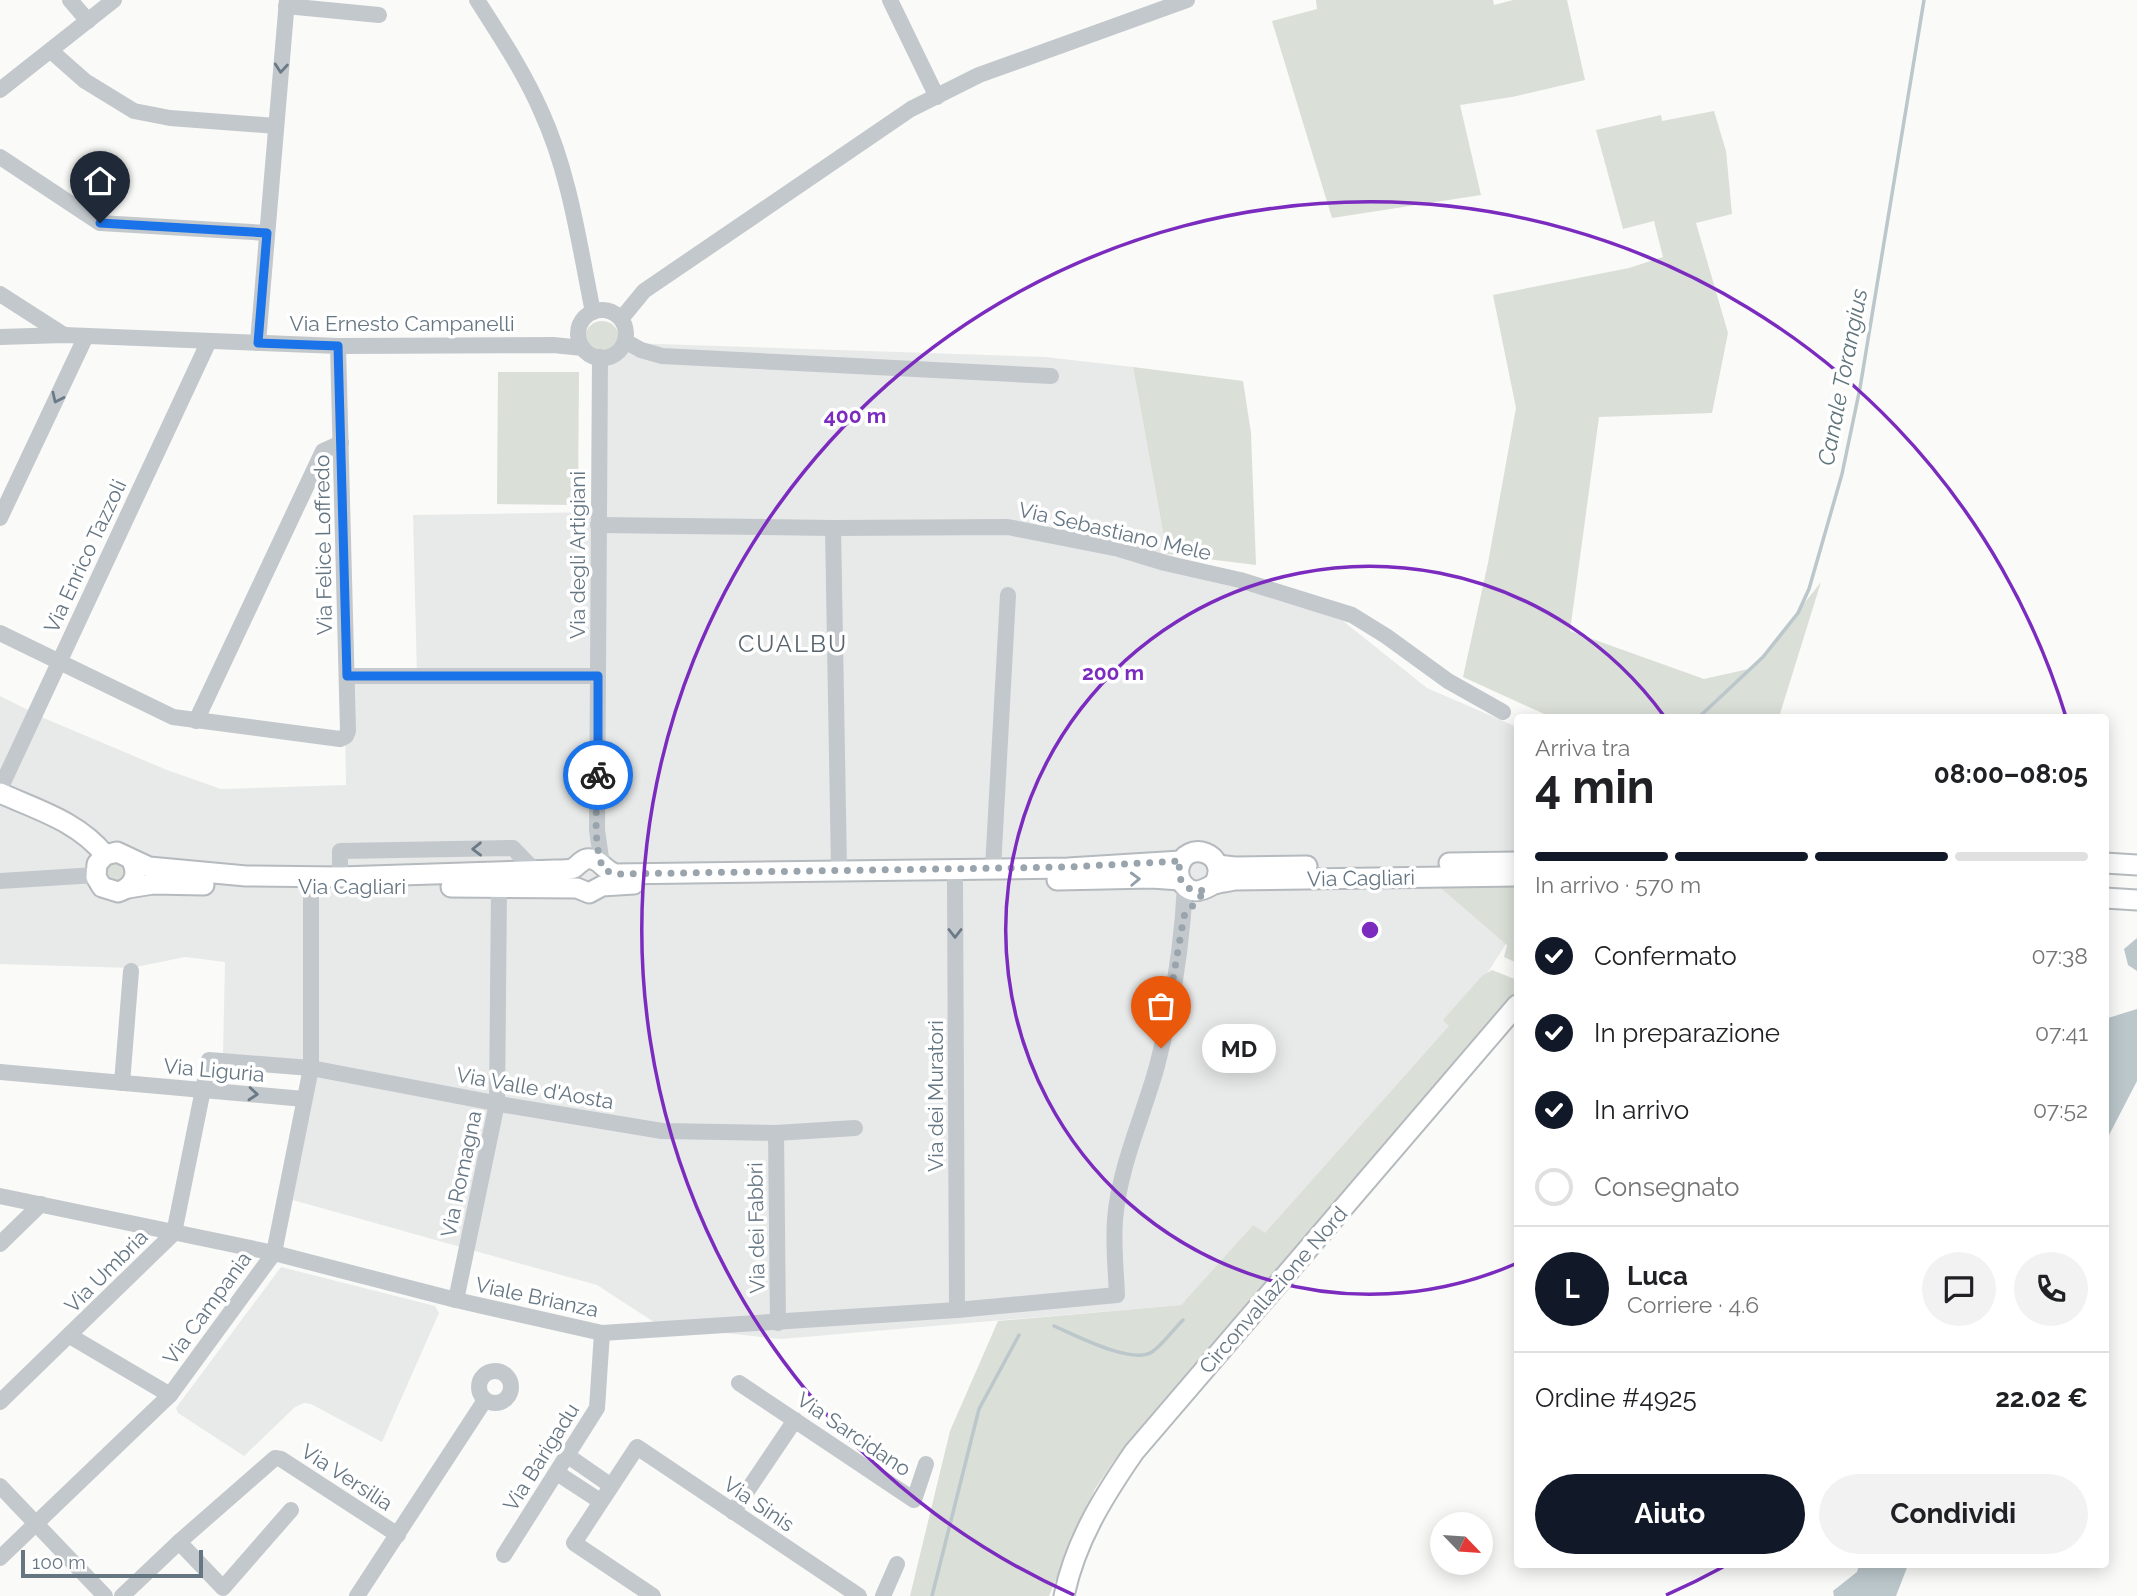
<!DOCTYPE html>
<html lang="it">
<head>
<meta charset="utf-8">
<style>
	body { margin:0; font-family:Raleway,sans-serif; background:#f2f2f2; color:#202124; height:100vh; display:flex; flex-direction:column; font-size:26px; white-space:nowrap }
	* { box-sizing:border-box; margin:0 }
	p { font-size:23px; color:#757577 }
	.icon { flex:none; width:38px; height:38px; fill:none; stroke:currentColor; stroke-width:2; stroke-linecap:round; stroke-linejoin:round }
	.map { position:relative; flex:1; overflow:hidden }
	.sheet { position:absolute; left:1514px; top:714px; width:595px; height:854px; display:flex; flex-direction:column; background:#fff; border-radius:7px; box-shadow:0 4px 18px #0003 }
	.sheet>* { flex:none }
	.needle { width:46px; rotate:115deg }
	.controls { position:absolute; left:1430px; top:1512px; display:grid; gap:14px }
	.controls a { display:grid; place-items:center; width:63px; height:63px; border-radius:50%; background:#fff; box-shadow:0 4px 18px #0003; font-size:35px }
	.scale { position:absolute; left:21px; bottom:18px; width:182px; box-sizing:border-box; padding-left:7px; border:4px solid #657683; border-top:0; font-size:19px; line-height:24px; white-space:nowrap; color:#657683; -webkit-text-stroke:5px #fff; paint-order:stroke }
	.pin { position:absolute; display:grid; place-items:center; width:60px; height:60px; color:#fff; margin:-72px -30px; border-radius:50% 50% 50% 0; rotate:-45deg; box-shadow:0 0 7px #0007 }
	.pin .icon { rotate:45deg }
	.courier { position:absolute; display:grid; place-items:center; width:70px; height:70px; margin:-35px; border:5px solid #1a73e8; border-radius:50%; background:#fff; color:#222; box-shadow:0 2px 9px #0007 }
	.bubble { position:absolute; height:49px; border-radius:24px; background:#fff; box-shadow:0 4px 18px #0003; font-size:23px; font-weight:700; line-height:49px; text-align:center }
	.summary em { font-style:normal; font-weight:700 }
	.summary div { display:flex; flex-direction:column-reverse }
	.summary { display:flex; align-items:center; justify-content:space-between; height:119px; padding:0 21px }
	h1 { font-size:46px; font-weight:700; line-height:52px }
	.bar { display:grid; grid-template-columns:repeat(4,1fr); gap:10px 7px; align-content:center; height:84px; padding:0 21px }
	.bar i { height:9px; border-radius:5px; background:#e0e0e0 }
	.bar .active { background:#111827 }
	.bar p { grid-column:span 4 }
	.line { display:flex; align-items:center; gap:18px; padding:0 21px; border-top:2px solid #e0e0e0 }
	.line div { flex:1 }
	.round { display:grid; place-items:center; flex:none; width:74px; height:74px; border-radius:37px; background:#f2f2f2 }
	ol { padding:0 21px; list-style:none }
	li { display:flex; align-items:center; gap:21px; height:77px }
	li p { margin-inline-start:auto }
	li .icon { padding:7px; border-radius:50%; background:#111827; color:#fff; stroke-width:4 }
	li:last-child { color:#757577 }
	li i { width:38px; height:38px; border:4px solid #e0e0e0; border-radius:50% }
	.action { display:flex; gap:14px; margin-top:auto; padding:14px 21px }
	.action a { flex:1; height:80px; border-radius:42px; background:#111827; color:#fff; font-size:28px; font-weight:700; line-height:80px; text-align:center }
	.action a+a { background:#f2f2f2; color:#202124 }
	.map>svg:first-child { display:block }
	.built { fill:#e8e9e9 }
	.green { fill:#dadfd7 }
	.water { fill:#bbc7cb }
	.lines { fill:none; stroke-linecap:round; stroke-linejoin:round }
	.stream { stroke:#bbc7cb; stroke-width:3.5 }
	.major-casing { stroke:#b5babe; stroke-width:23 }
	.minor { stroke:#c3c8cc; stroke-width:16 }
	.major { stroke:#fff; stroke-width:19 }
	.oneway { stroke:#6a7a87 }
	.oneway2 { stroke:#939fa8 }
	.done { stroke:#99a4ac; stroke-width:7; stroke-dasharray:0 12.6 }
	.route { stroke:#1a73e8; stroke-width:9 }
	.ring { fill:none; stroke:#7b2cbf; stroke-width:3.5 }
	.labels { text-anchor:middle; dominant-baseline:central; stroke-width:7; stroke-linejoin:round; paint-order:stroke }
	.street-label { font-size:21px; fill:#657683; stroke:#fff }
	.water-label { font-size:23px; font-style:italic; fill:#60757c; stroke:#fff }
	.quarter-label { font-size:24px; letter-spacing:2px; fill:#57646e; stroke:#fff }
	.centre { fill:#7b2cbf; stroke:#fff; stroke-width:3.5 }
	.ring-label { font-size:21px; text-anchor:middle; font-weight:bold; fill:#7b2cbf; stroke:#fff; stroke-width:7; stroke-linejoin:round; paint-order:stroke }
</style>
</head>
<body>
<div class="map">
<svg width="2137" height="1596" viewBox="0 0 2137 1596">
	<rect width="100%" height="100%" fill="#fafaf8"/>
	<g class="built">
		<polygon points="597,342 1045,357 1133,367 1167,554 1343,621 1427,688 1517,727 1517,927 1451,1029 1268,1236 1253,1225 1181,1305 781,1339 660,1326 597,1285 282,1197 311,1069 223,1054 225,962 185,957 131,968 0,964 0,696 46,719 167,770 221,789 346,785 344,676 417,676 413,515 598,512"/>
		<polygon points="281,1267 435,1306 439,1313 382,1442 311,1404 304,1403 295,1407 244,1456 178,1413 176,1408"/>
	</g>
	<g class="green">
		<polygon points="1316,0 1493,0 1494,5 1513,0 1567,0 1585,80 1512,97 1460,105 1481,195 1332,218 1272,21 1317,9"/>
		<polygon points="1714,111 1726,151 1732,214 1696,223 1728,333 1712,413 1599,417 1570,631 1704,679 1753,668 1821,582 1779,717 1551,717 1463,677 1488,563 1516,408 1493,295 1629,268 1663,257 1654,221 1623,229 1596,130 1661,115 1662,121"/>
		<circle cx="602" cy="338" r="17"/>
		<polygon points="1133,367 1243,381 1251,433 1256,565 1167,554"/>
		<polygon points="498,372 579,372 578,505 497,504"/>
		<circle cx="115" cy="872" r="10"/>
		<polygon points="1435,883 1517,883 1517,963 1504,957 1507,945"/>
		<polygon points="1492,970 1517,980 1517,991 1290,1260 1113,1462 1095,1489 1049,1596 910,1596 950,1431 998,1321 1181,1305 1253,1225 1265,1233 1449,1026 1443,1020 1482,976"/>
	</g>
	<g class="water">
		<polygon points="2137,938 2137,971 2128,965 2124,949"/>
		<polygon points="2137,1009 2137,1081 2108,1137 2105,1139 2105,1019"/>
		<polygon points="1859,1565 1908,1565 1896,1596 1834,1596 1833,1591 1857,1572"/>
	</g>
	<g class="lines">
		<g class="stream">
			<polyline points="1698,718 1763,657 1798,613 1809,589 1842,474 1860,388 1924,0"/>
			<path d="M1054,1326C1075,1335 1132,1365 1152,1352C1163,1344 1173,1330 1183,1320"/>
			<polyline points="932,1596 979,1409 1019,1335"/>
		</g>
		<g class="major-casing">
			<g id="major">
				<path d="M0,793C38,810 79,822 105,855"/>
				<path d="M130,858C140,873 134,887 118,892L102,887L96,877L97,864L105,855L117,852L149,867L246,876L340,877L556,870C561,870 570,870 574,868C581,863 584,856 595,860C603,864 605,870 615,874L1068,868L1181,861"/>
				<polyline points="1449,863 1517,862"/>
				<polyline points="2105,863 2137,865"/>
				<polyline points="1217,865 1235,867 1307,866"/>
				<polyline points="1057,880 1152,878 1180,880"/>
				<path d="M1214,884C1232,853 1185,838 1179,868C1178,874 1179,879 1183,884C1192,895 1202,891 1212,885C1218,882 1227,882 1234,880L1517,876"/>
				<polyline points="451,887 577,888 589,893 602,886 634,884"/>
				<polyline points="128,888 153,884 204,885"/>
				<polyline points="2105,898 2137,900"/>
				<path d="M1064,1596C1075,1542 1103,1497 1134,1452L1517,1005"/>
			</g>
		</g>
		<g class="minor">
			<polyline points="70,0 88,21"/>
			<path d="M477,0C500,36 524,72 541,111C570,174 579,244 593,312"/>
			<polyline points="890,0 937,97"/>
			<polyline points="286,6 379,15"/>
			<polyline points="51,51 85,81 134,111 170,118 276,126"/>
			<polyline points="0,90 114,0"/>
			<polyline points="0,157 100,223 267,233"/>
			<polyline points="0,294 64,335"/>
			<circle cx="602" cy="334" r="24"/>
			<polyline points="621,319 644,291 911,109 979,75 1187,0"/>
			<polyline points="0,337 64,335 338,346 553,345 583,348"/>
			<polyline points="625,341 641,350 662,356 1051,376"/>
			<polyline points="258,343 287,0"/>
			<polyline points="600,357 597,830 602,865"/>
			<polyline points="0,518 86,336"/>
			<polyline points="598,525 833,528 1008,527 1119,549 1165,563 1240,580 1352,615 1386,636 1448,681 1503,712"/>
			<polyline points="833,528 839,869"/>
			<polyline points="0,633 173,717 340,739 346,736 348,731 338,346"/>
			<polyline points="347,676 598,676"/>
			<polyline points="196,721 323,451 341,443"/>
			<polyline points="0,789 209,341"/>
			<polyline points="993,868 1008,595"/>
			<polyline points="340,877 340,851 513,848 536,872"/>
			<polyline points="0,881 96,875"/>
			<polyline points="955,881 957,1310"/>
			<polyline points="0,1072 304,1099"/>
			<polyline points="122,1083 131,971"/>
			<polyline points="776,1133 778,1323"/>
			<path d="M0,1196L274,1253L456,1300L602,1333L957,1310L1117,1295C1116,1271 1113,1245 1115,1220C1119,1167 1143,1117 1157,1066C1172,1008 1182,946 1185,886"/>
			<polyline points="0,1244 41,1204"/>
			<polyline points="456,1300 497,1103 499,887"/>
			<polyline points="70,1336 170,1395"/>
			<circle cx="495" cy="1387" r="16"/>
			<polyline points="739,1383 914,1500 926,1464"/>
			<polyline points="0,1402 174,1233 209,1060 311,1068 505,1105 662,1131 776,1133 855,1128"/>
			<polyline points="568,1456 610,1485"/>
			<polyline points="557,1473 600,1501"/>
			<polyline points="0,1486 105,1596"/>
			<polyline points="733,1512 795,1420"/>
			<polyline points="179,1542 223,1588 291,1510"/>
			<polyline points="504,1555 597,1408 602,1333"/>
			<polyline points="0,1558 170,1395 274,1253 311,1068 311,886"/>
			<polyline points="122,1596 179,1542 275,1458 281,1459 398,1535"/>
			<polyline points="357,1596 485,1400"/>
			<polyline points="653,1596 574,1543 637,1447 859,1596"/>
			<polyline points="883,1596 897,1564"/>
		</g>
		<use href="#major" class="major"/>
	</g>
	<defs><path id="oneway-chevron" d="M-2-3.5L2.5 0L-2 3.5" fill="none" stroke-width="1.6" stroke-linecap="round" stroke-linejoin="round" transform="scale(1.75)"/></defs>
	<g class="oneway">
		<use href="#oneway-chevron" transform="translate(281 68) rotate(95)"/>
		<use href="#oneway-chevron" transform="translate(57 398) rotate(115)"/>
		<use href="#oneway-chevron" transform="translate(477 849) rotate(179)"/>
		<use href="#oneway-chevron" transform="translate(955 933) rotate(90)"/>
		<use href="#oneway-chevron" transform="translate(253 1094) rotate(5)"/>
	</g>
	<use class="oneway2" href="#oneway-chevron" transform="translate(1135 879) rotate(-2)"/>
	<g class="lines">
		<path class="done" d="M598,775C597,801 592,847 604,870L615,874L1068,867L1181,861C1174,879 1186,894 1206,890L1184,916L1161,1048"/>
		<polyline class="route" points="100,223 267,233 258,343 338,346 347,676 598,676 598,775"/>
	</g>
	<g class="ring">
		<path d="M1515 1264A364 364 0 1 1 1664 716"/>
		<path d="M1723 1567A728 728 0 0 1 1666 1595M1074 1595A728 728 0 1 1 2066 717"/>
	</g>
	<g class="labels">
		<g class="street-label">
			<text x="402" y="323">Via Ernesto Campanelli</text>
			<text transform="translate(1115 531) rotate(13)">Via Sebastiano Mele</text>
			<text transform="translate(323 545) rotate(-91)">Via Felice Loffredo</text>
			<text transform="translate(577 555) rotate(-90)">Via degli Artigiani</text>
			<text transform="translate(85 556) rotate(-65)">Via Enrico Tazzoli</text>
			<text transform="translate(1361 878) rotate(-1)">Via Cagliari</text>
			<text x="352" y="886">Via Cagliari</text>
			<text transform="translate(214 1070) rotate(5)">Via Liguria</text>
			<text transform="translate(535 1088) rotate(10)">Via Valle d'Aosta</text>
			<text transform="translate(935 1096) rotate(-90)">Via dei Muratori</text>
			<text transform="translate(461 1174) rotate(-78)">Via Romagna</text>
			<text transform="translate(756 1228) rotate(-91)">Via dei Fabbri</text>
			<text transform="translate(106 1271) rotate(-45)">Via Umbria</text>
			<text transform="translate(1273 1290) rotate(-49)">Circonvallazione Nord</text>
			<text transform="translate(537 1297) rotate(12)">Viale Brianza</text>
			<text transform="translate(207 1308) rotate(-54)">Via Campania</text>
			<text transform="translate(854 1434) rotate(34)">Via Sarcidano</text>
			<text transform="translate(541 1457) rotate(-58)">Via Barigadu</text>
			<text transform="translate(347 1477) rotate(33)">Via Versilia</text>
			<text transform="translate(759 1504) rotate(34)">Via Sinis</text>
		</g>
		<g class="water-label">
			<text transform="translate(1842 377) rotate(-79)">Canale Torangius</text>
		</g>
		<g class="quarter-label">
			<text x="793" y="643">CUALBU</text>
		</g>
	</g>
	<circle cx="1370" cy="930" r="10" class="centre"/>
	<g class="ring-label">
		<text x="855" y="423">400 m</text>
		<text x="1113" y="680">200 m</text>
	</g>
</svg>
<div class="controls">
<a><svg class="needle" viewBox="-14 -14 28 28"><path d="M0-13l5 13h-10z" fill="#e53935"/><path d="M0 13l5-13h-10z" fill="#757577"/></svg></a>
</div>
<div class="scale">100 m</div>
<div class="pin" style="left:1161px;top:1048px;background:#ea580c"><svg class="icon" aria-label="bag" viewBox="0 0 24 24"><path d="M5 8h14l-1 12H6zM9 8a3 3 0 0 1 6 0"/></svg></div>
<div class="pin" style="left:100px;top:223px;background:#1f2937"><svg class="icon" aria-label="home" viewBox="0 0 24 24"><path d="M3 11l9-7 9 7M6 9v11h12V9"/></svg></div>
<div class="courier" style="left:598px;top:775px"><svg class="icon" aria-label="bike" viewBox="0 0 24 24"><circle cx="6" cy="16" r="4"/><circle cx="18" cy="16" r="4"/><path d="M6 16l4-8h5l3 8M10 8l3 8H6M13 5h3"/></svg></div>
<div class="bubble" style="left:1202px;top:1024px;width:74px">MD</div>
<section class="sheet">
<div class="summary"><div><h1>4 min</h1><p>Arriva tra</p></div><em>08:00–08:05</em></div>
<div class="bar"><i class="active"></i><i class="active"></i><i class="active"></i><i></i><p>In arrivo · 570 m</p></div>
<ol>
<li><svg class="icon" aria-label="check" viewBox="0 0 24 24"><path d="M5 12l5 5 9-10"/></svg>Confermato<p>07:38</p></li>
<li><svg class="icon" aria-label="check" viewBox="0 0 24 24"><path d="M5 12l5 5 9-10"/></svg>In preparazione<p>07:41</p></li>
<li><svg class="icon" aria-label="check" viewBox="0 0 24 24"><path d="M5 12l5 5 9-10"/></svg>In arrivo<p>07:52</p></li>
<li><i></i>Consegnato</li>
</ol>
<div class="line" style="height:126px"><b class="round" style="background:#111827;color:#fff">L</b><div><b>Luca</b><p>Corriere · 4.6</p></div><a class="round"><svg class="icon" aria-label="chat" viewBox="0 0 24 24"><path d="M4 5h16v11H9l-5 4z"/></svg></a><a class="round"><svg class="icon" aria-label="phone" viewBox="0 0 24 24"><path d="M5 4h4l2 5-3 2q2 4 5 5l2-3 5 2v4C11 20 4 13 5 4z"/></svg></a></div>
<div class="line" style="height:91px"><div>Ordine #4925</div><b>22.02 €</b></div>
<div class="action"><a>Aiuto</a><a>Condividi</a></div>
</section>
</div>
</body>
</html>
